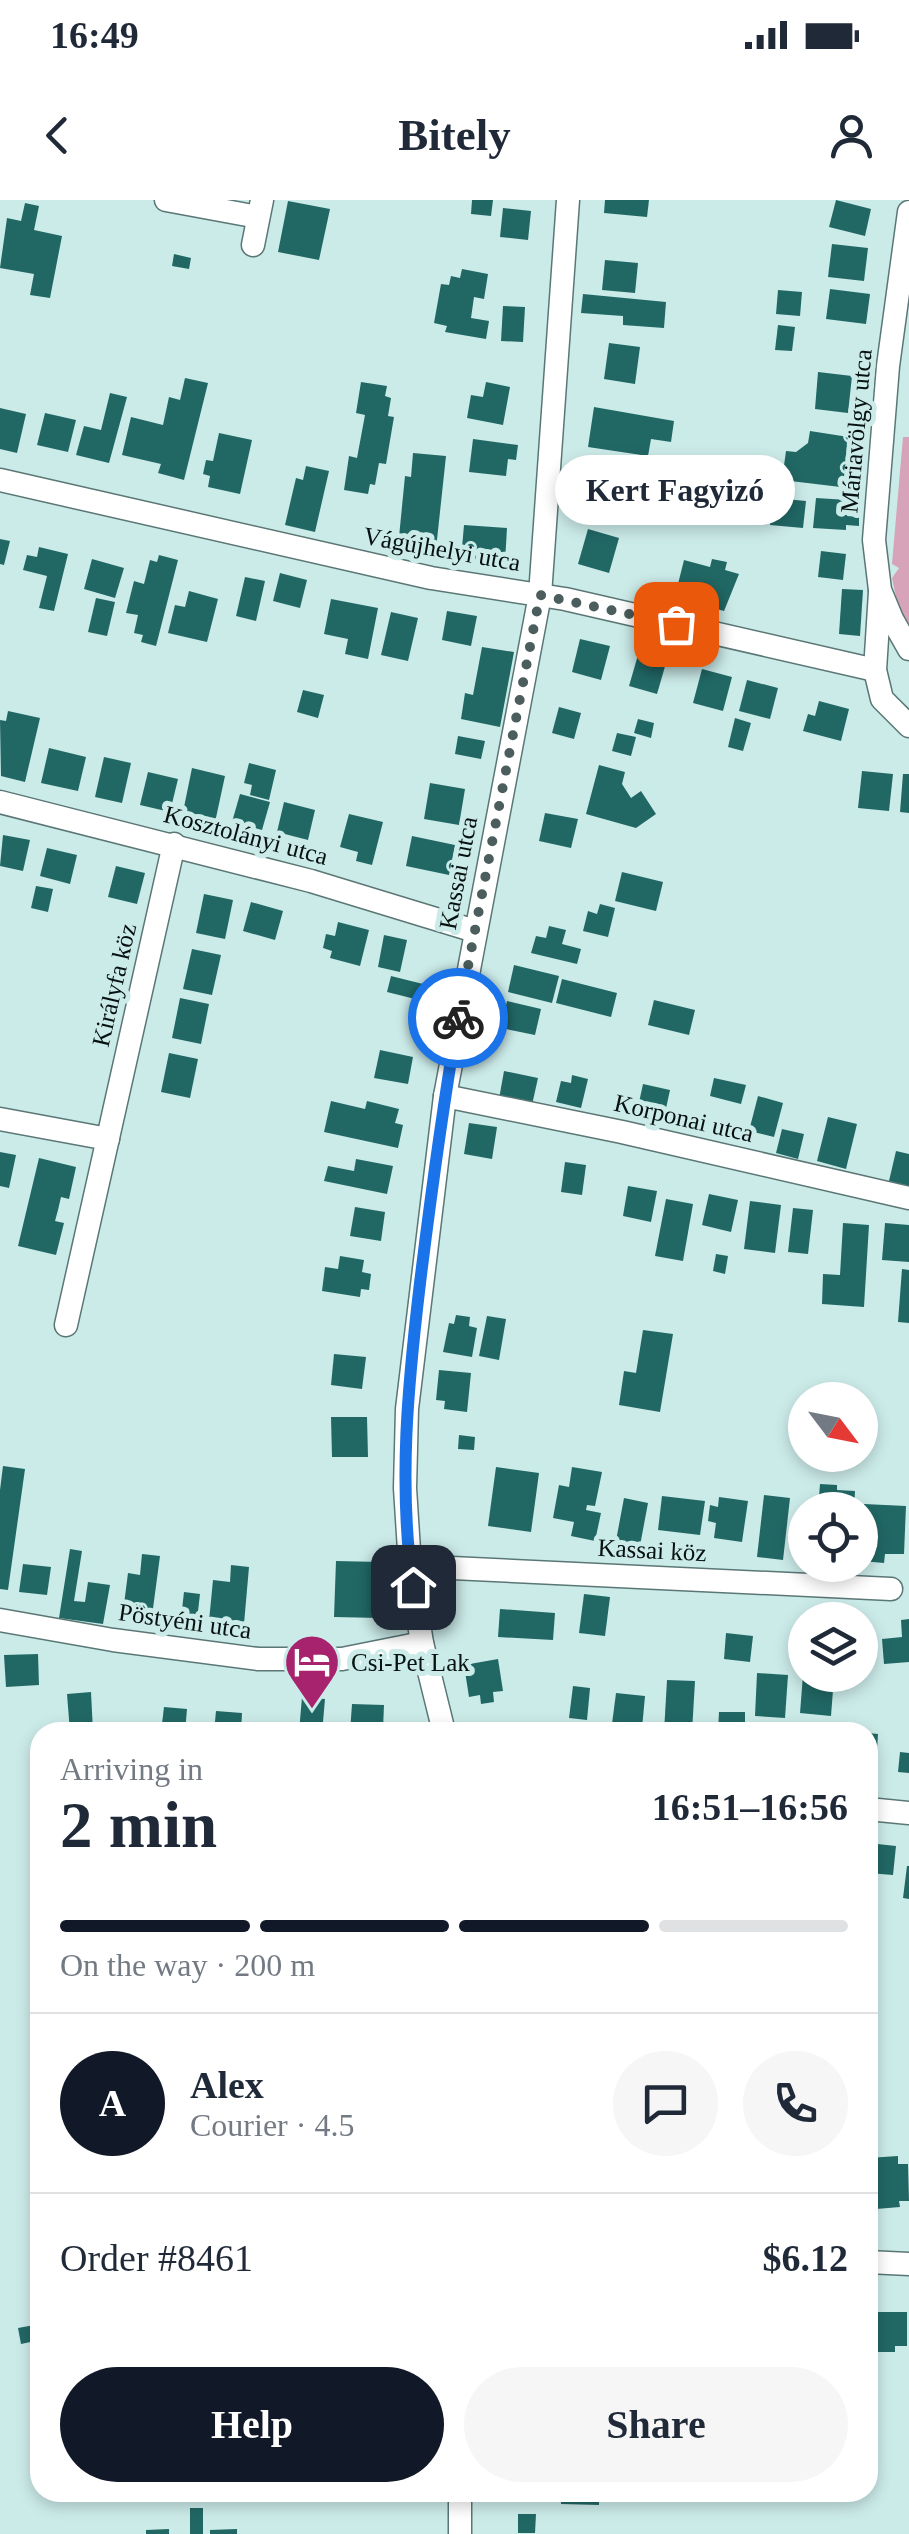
<!DOCTYPE html>
<html lang="en">
<head>
<meta charset="utf-8">
<style>
	body { margin:0; font-family:Georgia,serif; background:#f6f6f7; color:#1f2937; height:100vh; display:flex; flex-direction:column; font-size:38px; white-space:nowrap }
	* { box-sizing:border-box; margin:0 }
	p { font-size:32px; color:#747a83 }
	.icon { flex:none; width:55px; height:55px; fill:none; stroke:currentColor; stroke-width:2; stroke-linecap:round; stroke-linejoin:round }
	.map { position:relative; flex:1; overflow:hidden }
	.details { position:absolute; left:30px; top:1522px; width:848px; height:780px; display:flex; flex-direction:column; background:#fff; border-radius:30px; box-shadow:0 5px 15px #0003 }
	.details>* { flex:none }
	.needle { width:65px; rotate:122deg }
	.fabs { position:absolute; left:788px; top:1182px; display:grid; gap:20px }
	.fabs a { display:grid; place-items:center; width:90px; height:90px; border-radius:50%; background:#fff; box-shadow:0 5px 15px #0003; font-size:50px }
	.pin { position:absolute; display:grid; place-items:center; width:85px; height:85px; color:#fff; margin:-42px; border-radius:20px; box-shadow:0 5px 15px #0006 }
	.courier { position:absolute; display:grid; place-items:center; width:100px; height:100px; margin:-50px; border:8px solid #1a73e8; border-radius:50%; background:#fff; color:#222; box-shadow:0 2px 12px #0007 }
	.bubble { position:absolute; height:70px; border-radius:35px; background:#fff; box-shadow:0 5px 15px #0003; font-size:32px; font-weight:600; line-height:70px; text-align:center }
	.summary em { font-style:normal; font-weight:600 }
	.summary div { display:flex; flex-direction:column-reverse }
	.summary { display:flex; align-items:center; justify-content:space-between; height:170px; padding:0 30px }
	h1 { font-size:65px; font-weight:600; line-height:75px }
	.bar { display:grid; grid-template-columns:repeat(4,1fr); gap:15px 10px; align-content:center; height:120px; padding:0 30px }
	.bar i { height:12px; border-radius:8px; background:#e0e1e3 }
	.bar .current { background:#111827 }
	.bar p { grid-column:span 4 }
	.line { display:flex; align-items:center; gap:25px; padding:0 30px; border-top:2px solid #e0e1e3 }
	.line div { flex:1 }
	.round { display:grid; place-items:center; flex:none; width:105px; height:105px; border-radius:52px; background:#f6f6f7 }
	.action { display:flex; gap:20px; margin-top:auto; padding:20px 30px }
	.action a { flex:1; height:115px; border-radius:60px; background:#111827; color:#fff; font-size:40px; font-weight:600; line-height:115px; text-align:center }
	.action a+a { background:#f6f6f7; color:#1f2937 }
	.status { display:flex; justify-content:space-between; align-items:center; height:70px; padding:0 50px; background:#fff; direction:ltr }
	.status svg { height:28px; fill:currentColor }
	header { display:flex; justify-content:space-between; align-items:center; height:130px; padding:0 30px; background:#fff; font-size:45px; font-weight:600 }
	.map>svg:first-child { display:block }
	.green { fill:#d6a3b8 }
	.building { fill:#216865 }
	.lines { fill:none; stroke-linecap:round; stroke-linejoin:round }
	.minor-casing { stroke:#5a7775; stroke-width:25 }
	.minor { stroke:#fff; stroke-width:22 }
	.done { stroke:#4b5d5c; stroke-width:10; stroke-dasharray:0 18 }
	.route { stroke:#1a73e8; stroke-width:12 }
	.labels { text-anchor:middle; dominant-baseline:central; stroke-width:10; stroke-linejoin:round; paint-order:stroke }
	.street-label { font-size:25px; fill:#061110; stroke:#cbebe9 }
	.poi-label { font-size:25px; fill:#061110; stroke:#cbebe9; text-anchor:start }
</style>
</head>
<body>
<div class="status"><b>16:49</b><svg viewBox="0 0 49 12"><path d="M0 12V9h3v3zM5 12V6h3v6zM10 12V3h3v9zM15 12V0h3v12zM26 1h20v11H26zM47 4h2v5h-2z"/></svg></div>
<header><svg class="icon" aria-label="back" viewBox="0 0 24 24"><path d="M15 5l-7 7 7 7"/></svg>Bitely<svg class="icon" aria-label="person" viewBox="0 0 24 24"><circle cx="12" cy="8" r="4"/><path d="M4 21q1-7 8-7t8 7"/></svg></header>
<div class="map">
<svg width="909" height="2334" viewBox="0 0 909 2334">
	<rect width="100%" height="100%" fill="#cbebe9"/>
	<polygon class="green" points="903,237 909,237 909,428 897,402 892,378 899,368 892,364"/>
	<g class="building">
		<polygon points="472,0 493,0 491,16 471,14"/>
		<polygon points="605,0 649,0 647,17 604,13"/>
		<polygon points="836,0 871,9 865,36 829,27"/>
		<polygon points="288,1 330,9 319,60 278,52"/>
		<polygon points="25,3 39,6 34,30 62,36 50,98 30,95 34,74 0,68 7,18 21,21"/>
		<polygon points="503,8 531,11 528,40 500,37"/>
		<polygon points="832,44 868,48 864,81 828,77"/>
		<polygon points="174,54 191,58 189,69 172,66"/>
		<polygon points="605,60 638,63 635,93 602,90"/>
		<polygon points="462,69 488,74 484,99 474,97 471,118 489,121 486,139 445,132 447,126 434,123 441,84 449,85 451,76 460,78"/>
		<polygon points="830,89 870,94 866,124 826,119"/>
		<polygon points="778,90 802,92 800,116 776,114"/>
		<polygon points="583,94 666,102 664,128 623,125 623,116 581,113"/>
		<polygon points="503,106 525,107 523,142 501,141"/>
		<polygon points="778,125 795,127 792,151 775,150"/>
		<polygon points="609,143 640,147 635,184 604,179"/>
		<polygon points="818,172 852,176 848,213 815,209"/>
		<polygon points="185,178 208,183 184,280 158,273 161,264 122,255 131,217 163,225 169,197 180,200"/>
		<polygon points="361,182 387,186 385,196 391,198 388,216 394,217 386,264 379,263 375,285 370,284 368,294 344,290 349,256 357,258 365,215 356,213"/>
		<polygon points="486,182 510,187 503,225 467,218 471,195 483,197"/>
		<polygon points="110,193 127,197 109,263 76,255 84,226 101,230"/>
		<polygon points="594,207 674,221 671,242 651,239 648,256 588,247"/>
		<polygon points="0,208 26,214 17,253 0,249"/>
		<polygon points="45,213 76,220 68,252 37,245"/>
		<polygon points="810,231 855,238 849,288 782,280 786,251 796,252 808,243"/>
		<polygon points="219,233 252,240 240,294 208,287 210,276 203,274 206,260 213,261"/>
		<polygon points="473,239 518,245 516,260 508,259 506,276 469,272"/>
		<polygon points="413,253 446,256 436,349 413,347 414,339 399,337 405,276 411,277"/>
		<polygon points="306,266 329,271 315,332 285,325 296,278 303,280"/>
		<polygon points="816,298 848,300 847,316 859,317 859,326 846,325 846,330 813,328"/>
		<polygon points="785,299 806,301 803,328 770,325 772,311 784,312"/>
		<polygon points="464,325 507,328 505,362 461,359"/>
		<polygon points="588,329 619,338 609,373 578,364"/>
		<polygon points="0,339 10,341 4,365 0,364"/>
		<polygon points="39,347 68,354 54,411 39,408 47,376 23,370 27,355 37,357"/>
		<polygon points="821,351 846,354 843,380 818,377"/>
		<polygon points="159,355 178,360 156,446 141,442 143,435 134,433 138,415 126,413 134,381 144,384 150,360 157,362"/>
		<polygon points="92,359 124,368 115,398 84,389"/>
		<polygon points="712,359 727,362 725,370 739,374 724,411 686,401 687,395 676,392 684,360 710,367"/>
		<polygon points="280,373 307,380 300,408 273,401"/>
		<polygon points="245,377 265,381 256,421 236,416"/>
		<polygon points="842,389 863,390 860,436 839,434"/>
		<polygon points="189,391 218,399 207,442 168,433 175,405 185,407"/>
		<polygon points="96,398 115,402 107,436 88,432"/>
		<polygon points="331,399 378,408 368,459 345,454 348,439 324,434"/>
		<polygon points="447,411 477,416 471,446 442,440"/>
		<polygon points="391,412 418,418 408,461 381,455"/>
		<polygon points="656,437 672,440 669,456 652,453"/>
		<polygon points="580,439 610,446 601,480 572,472"/>
		<polygon points="482,447 514,452 500,527 461,519 465,493 473,495"/>
		<polygon points="638,455 666,463 657,494 629,486"/>
		<polygon points="702,469 732,477 723,511 693,503"/>
		<polygon points="747,480 778,488 770,519 739,511"/>
		<polygon points="303,490 324,495 318,518 297,512"/>
		<polygon points="819,501 849,509 841,541 803,531 808,514 815,516"/>
		<polygon points="559,507 581,513 574,539 552,533"/>
		<polygon points="8,511 40,518 25,582 1,576 0,520 6,521"/>
		<polygon points="735,518 751,523 743,551 728,547"/>
		<polygon points="638,519 654,523 651,538 634,533"/>
		<polygon points="617,533 636,537 631,556 612,551"/>
		<polygon points="458,536 485,541 481,559 455,554"/>
		<polygon points="49,548 86,557 78,591 41,583"/>
		<polygon points="104,557 131,563 122,603 95,597"/>
		<polygon points="249,563 276,570 269,600 250,595 252,585 244,583"/>
		<polygon points="599,565 625,572 622,584 631,598 641,591 656,614 636,628 586,614"/>
		<polygon points="192,568 225,576 214,627 198,623 200,615 183,612"/>
		<polygon points="862,571 893,574 889,611 858,608"/>
		<polygon points="148,572 178,579 170,612 140,605"/>
		<polygon points="903,574 909,574 909,613 900,612"/>
		<polygon points="430,583 465,589 459,625 424,619"/>
		<polygon points="240,594 270,602 262,630 232,622"/>
		<polygon points="284,602 315,610 308,640 277,632"/>
		<polygon points="545,613 578,619 571,648 539,641"/>
		<polygon points="349,614 383,622 372,665 356,661 358,652 340,647"/>
		<polygon points="3,635 30,640 23,671 0,666"/>
		<polygon points="412,636 455,645 449,675 406,666"/>
		<polygon points="47,648 77,655 70,684 40,676"/>
		<polygon points="116,666 145,673 137,704 108,697"/>
		<polygon points="622,672 663,682 656,711 615,701"/>
		<polygon points="36,686 53,689 48,712 31,708"/>
		<polygon points="204,694 233,700 225,739 196,733"/>
		<polygon points="251,702 283,711 275,740 243,731"/>
		<polygon points="600,704 615,708 608,737 583,731 588,711 597,714"/>
		<polygon points="338,722 369,730 360,766 330,758 332,751 323,748 326,734 335,736"/>
		<polygon points="549,726 566,730 562,744 581,749 577,764 531,753 536,736 546,738"/>
		<polygon points="384,735 407,740 400,772 378,767"/>
		<polygon points="192,749 221,755 212,795 183,789"/>
		<polygon points="514,765 559,776 552,803 508,792"/>
		<polygon points="391,776 427,785 423,801 387,792"/>
		<polygon points="562,779 617,793 611,817 556,803"/>
		<polygon points="180,798 209,804 201,844 172,838"/>
		<polygon points="654,800 695,810 689,835 648,825"/>
		<polygon points="507,801 541,809 535,835 501,828"/>
		<polygon points="380,850 413,857 408,884 374,878"/>
		<polygon points="169,853 198,859 190,898 161,892"/>
		<polygon points="504,871 538,878 532,905 499,899"/>
		<polygon points="572,875 588,879 581,908 556,902 561,881 571,883"/>
		<polygon points="714,878 746,885 741,904 710,896"/>
		<polygon points="643,884 670,890 663,922 636,916"/>
		<polygon points="758,896 783,903 774,937 749,931"/>
		<polygon points="331,901 365,909 367,901 399,909 395,923 403,925 398,948 324,932"/>
		<polygon points="828,917 857,924 846,969 817,961"/>
		<polygon points="469,923 497,927 492,959 464,954"/>
		<polygon points="782,929 804,934 798,959 776,953"/>
		<polygon points="896,951 909,954 909,986 889,981"/>
		<polygon points="0,952 16,955 9,988 0,986"/>
		<polygon points="39,958 76,967 69,999 61,997 58,1010 55,1021 64,1023 56,1055 18,1046"/>
		<polygon points="356,959 393,966 387,994 324,981 328,966 354,971"/>
		<polygon points="565,962 586,965 582,995 561,992"/>
		<polygon points="628,986 657,991 651,1022 623,1016"/>
		<polygon points="709,994 738,1000 731,1032 702,1025"/>
		<polygon points="666,999 693,1004 683,1061 655,1056"/>
		<polygon points="750,1001 781,1005 775,1053 744,1049"/>
		<polygon points="355,1007 385,1012 381,1041 350,1036"/>
		<polygon points="793,1008 813,1010 808,1054 788,1052"/>
		<polygon points="843,1023 869,1025 864,1107 822,1104 823,1074 840,1075"/>
		<polygon points="885,1023 909,1025 909,1062 882,1060"/>
		<polygon points="716,1054 728,1056 725,1074 713,1071"/>
		<polygon points="340,1056 364,1060 362,1072 371,1074 369,1090 361,1089 360,1097 322,1091 325,1067 338,1069"/>
		<polygon points="902,1069 909,1070 909,1123 898,1122"/>
		<polygon points="456,1115 470,1117 469,1126 477,1128 472,1157 443,1152 449,1123 454,1124"/>
		<polygon points="487,1116 506,1119 499,1160 479,1156"/>
		<polygon points="643,1130 673,1134 660,1212 619,1205 624,1171 636,1173"/>
		<polygon points="334,1154 366,1157 362,1189 331,1185"/>
		<polygon points="439,1170 471,1173 467,1212 444,1209 445,1201 436,1200"/>
		<polygon points="331,1217 367,1217 368,1257 332,1257"/>
		<polygon points="459,1235 475,1237 474,1250 458,1249"/>
		<polygon points="3,1266 25,1269 8,1390 0,1389 0,1290"/>
		<polygon points="496,1267 539,1273 531,1332 488,1326"/>
		<polygon points="572,1267 602,1272 595,1306 587,1305 586,1310 601,1313 595,1341 571,1336 574,1322 553,1318 559,1285 569,1287"/>
		<polygon points="820,1284 837,1285 837,1290 855,1291 854,1310 818,1310"/>
		<polygon points="764,1295 790,1298 783,1360 757,1357"/>
		<polygon points="662,1296 705,1301 700,1335 658,1330"/>
		<polygon points="719,1297 748,1301 742,1342 714,1338 716,1323 708,1321 710,1305 718,1307"/>
		<polygon points="624,1298 648,1303 639,1351 615,1346"/>
		<polygon points="864,1304 906,1306 904,1354 885,1354 884,1363 862,1361"/>
		<polygon points="70,1349 82,1351 74,1401 85,1402 88,1382 110,1385 103,1424 59,1418"/>
		<polygon points="142,1354 160,1356 152,1416 123,1412 128,1373 140,1375"/>
		<polygon points="336,1361 381,1362 380,1418 334,1417"/>
		<polygon points="23,1364 51,1367 47,1395 19,1392"/>
		<polygon points="231,1365 249,1367 244,1424 209,1421 213,1380 230,1382"/>
		<polygon points="184,1392 200,1394 197,1420 181,1418"/>
		<polygon points="584,1394 610,1397 605,1436 579,1433"/>
		<polygon points="500,1409 555,1413 553,1440 498,1437"/>
		<polygon points="909,1419 909,1462 884,1464 882,1439 902,1437 901,1420"/>
		<polygon points="726,1433 753,1436 750,1462 724,1459"/>
		<polygon points="38,1454 39,1485 6,1487 4,1455"/>
		<polygon points="498,1459 503,1491 493,1492 494,1502 481,1504 480,1495 469,1497 464,1465"/>
		<polygon points="757,1473 788,1475 785,1518 755,1516"/>
		<polygon points="803,1475 834,1477 831,1516 800,1513"/>
		<polygon points="667,1480 695,1481 692,1532 664,1532"/>
		<polygon points="573,1486 590,1488 587,1520 569,1518"/>
		<polygon points="91,1492 93,1532 70,1532 67,1494"/>
		<polygon points="616,1493 645,1496 642,1528 612,1524"/>
		<polygon points="302,1497 325,1499 323,1522 338,1523 337,1532 299,1532"/>
		<polygon points="352,1504 384,1505 383,1529 374,1529 374,1532 350,1532"/>
		<polygon points="164,1507 187,1509 185,1532 161,1532"/>
		<polygon points="216,1511 242,1513 241,1532 214,1532"/>
		<polygon points="719,1512 745,1512 745,1532 718,1532"/>
		<polygon points="868,1533 878,1534 876,1566 868,1566"/>
		<polygon points="900,1552 909,1553 909,1573 898,1572"/>
		<polygon points="868,1643 896,1646 893,1675 868,1673"/>
		<polygon points="907,1666 909,1666 909,1699 903,1698"/>
		<polygon points="898,1956 898,1964 908,1964 909,2001 899,2001 900,2007 876,2009 875,2002 868,2003 868,1958"/>
		<polygon points="868,2112 907,2112 907,2146 895,2146 895,2152 868,2152"/>
		<polygon points="40,2124 40,2140 21,2144 18,2128"/>
		<polygon points="259,2292 318,2292 318,2298 259,2299"/>
		<polygon points="561,2292 599,2292 599,2305 561,2304"/>
		<rect x="190" y="2308" width="13" height="26"/>
		<polygon points="518,2314 536,2314 535,2333 518,2333"/>
		<polygon points="169,2329 169,2334 146,2334 146,2330"/>
		<polygon points="237,2329 237,2334 210,2334 210,2330"/>
	</g>
	<g class="lines">
		<g class="minor-casing">
			<g id="minor">
				<polyline points="166,0 258,17"/>
				<polyline points="909,12 888,166 874,340 880,390 892,419 909,449"/>
				<polyline points="253,45 262,0"/>
				<polyline points="0,280 431,378 565,399 875,470"/>
				<polyline points="880,392 875,470 882,499 909,526"/>
				<polyline points="0,602 311,681 475,731"/>
				<polyline points="445,896 622,932 909,998"/>
				<polyline points="0,919 108,939"/>
				<polyline points="66,1125 174,644"/>
				<polyline points="410,1366 891,1389"/>
				<polyline points="0,1420 113,1440 258,1459 342,1459 422,1443"/>
				<polyline points="444,1532 422,1443 410,1366 405,1288 407,1209 445,896 540,395 568,0"/>
				<polyline points="868,1609 909,1613"/>
				<polyline points="868,2062 909,2064"/>
				<polyline points="460,2334 460,2292"/>
			</g>
		</g>
		<use href="#minor" class="minor"/>
	</g>
	<g class="lines">
		<polyline class="done" points="458,818 540,395 676,424"/>
		<path class="route" d="M413,1387C398,1285 408,1184 420,1083C431,994 443,906 458,818"/>
	</g>
	<defs>
		<g id="hotel-pin" transform="scale(2.875)"><path d="M0 17L-7.5 6A9.5 9.5 0 1 1 7.5 6Z" fill="#a8236d" stroke="#cbebe9"/><path d="M-6-4.5h1.5V1H6V5H4.5V3h-9V5H-6ZM-4 0a1.8 1.8 0 1 1 3.6 0ZM.5 0V-2.5h3Q6-2.5 6 0Z" fill="#fff"/></g>
	</defs>
	<g fill-rule="evenodd">
		<use href="#hotel-pin" x="312" y="1462"/>
	</g>
	<g class="labels">
		<g class="street-label">
			<text transform="translate(856 231) rotate(-85)">Máriavölgy utca</text>
			<text transform="translate(442 349) rotate(10)">Vágújhelyi utca</text>
			<text transform="translate(246 635) rotate(15)">Kosztolányi utca</text>
			<text transform="translate(458 673) rotate(-79)">Kassai utca</text>
			<text transform="translate(114 785) rotate(-77)">Királyfa köz</text>
			<text transform="translate(684 918) rotate(13)">Korponai utca</text>
			<text transform="translate(652 1350) rotate(3)">Kassai köz</text>
			<text transform="translate(185 1421) rotate(8)">Pöstyéni utca</text>
		</g>
		<g class="poi-label">
			<text x="351" y="1462">Csi-Pet Lak</text>
		</g>
	</g>
</svg>
<div class="fabs">
<a><svg class="needle" viewBox="-14 -14 28 28"><path d="M0-13l5 13h-10z" fill="#e53935"/><path d="M0 13l5-13h-10z" fill="#747a83"/></svg></a>
<a><svg class="icon" aria-label="locate" viewBox="0 0 24 24"><circle cx="12" cy="12" r="6"/><path d="M12 2v4M12 18v4M2 12h4M18 12h4"/></svg></a>
<a><svg class="icon" aria-label="layers" viewBox="0 0 24 24"><path d="M12 4l9 5-9 5-9-5zM3 14l9 5 9-5"/></svg></a>
</div>
<div class="pin" style="left:676px;top:424px;background:#ea580c"><svg class="icon" aria-label="bag" viewBox="0 0 24 24"><path d="M5 8h14l-1 12H6zM9 8a3 3 0 0 1 6 0"/></svg></div>
<div class="pin" style="left:413px;top:1387px;background:#1f2937"><svg class="icon" aria-label="home" viewBox="0 0 24 24"><path d="M3 11l9-7 9 7M6 9v11h12V9"/></svg></div>
<div class="courier" style="left:458px;top:818px"><svg class="icon" aria-label="bike" viewBox="0 0 24 24"><circle cx="6" cy="16" r="4"/><circle cx="18" cy="16" r="4"/><path d="M6 16l4-8h5l3 8M10 8l3 8H6M13 5h3"/></svg></div>
<div class="bubble" style="left:555px;top:255px;width:240px">Kert Fagyizó</div>
<section class="details">
<div class="summary"><div><h1>2 min</h1><p>Arriving in</p></div><em>16:51–16:56</em></div>
<div class="bar"><i class="current"></i><i class="current"></i><i class="current"></i><i></i><p>On the way · 200 m</p></div>
<div class="line" style="height:180px"><b class="round" style="background:#111827;color:#fff">A</b><div><b>Alex</b><p>Courier · 4.5</p></div><a class="round"><svg class="icon" aria-label="chat" viewBox="0 0 24 24"><path d="M4 5h16v11H9l-5 4z"/></svg></a><a class="round"><svg class="icon" aria-label="phone" viewBox="0 0 24 24"><path d="M5 4h4l2 5-3 2q2 4 5 5l2-3 5 2v4C11 20 4 13 5 4z"/></svg></a></div>
<div class="line" style="height:130px"><div>Order #8461</div><b>$6.12</b></div>
<div class="action"><a>Help</a><a>Share</a></div>
</section>
</div>
</body>
</html>
